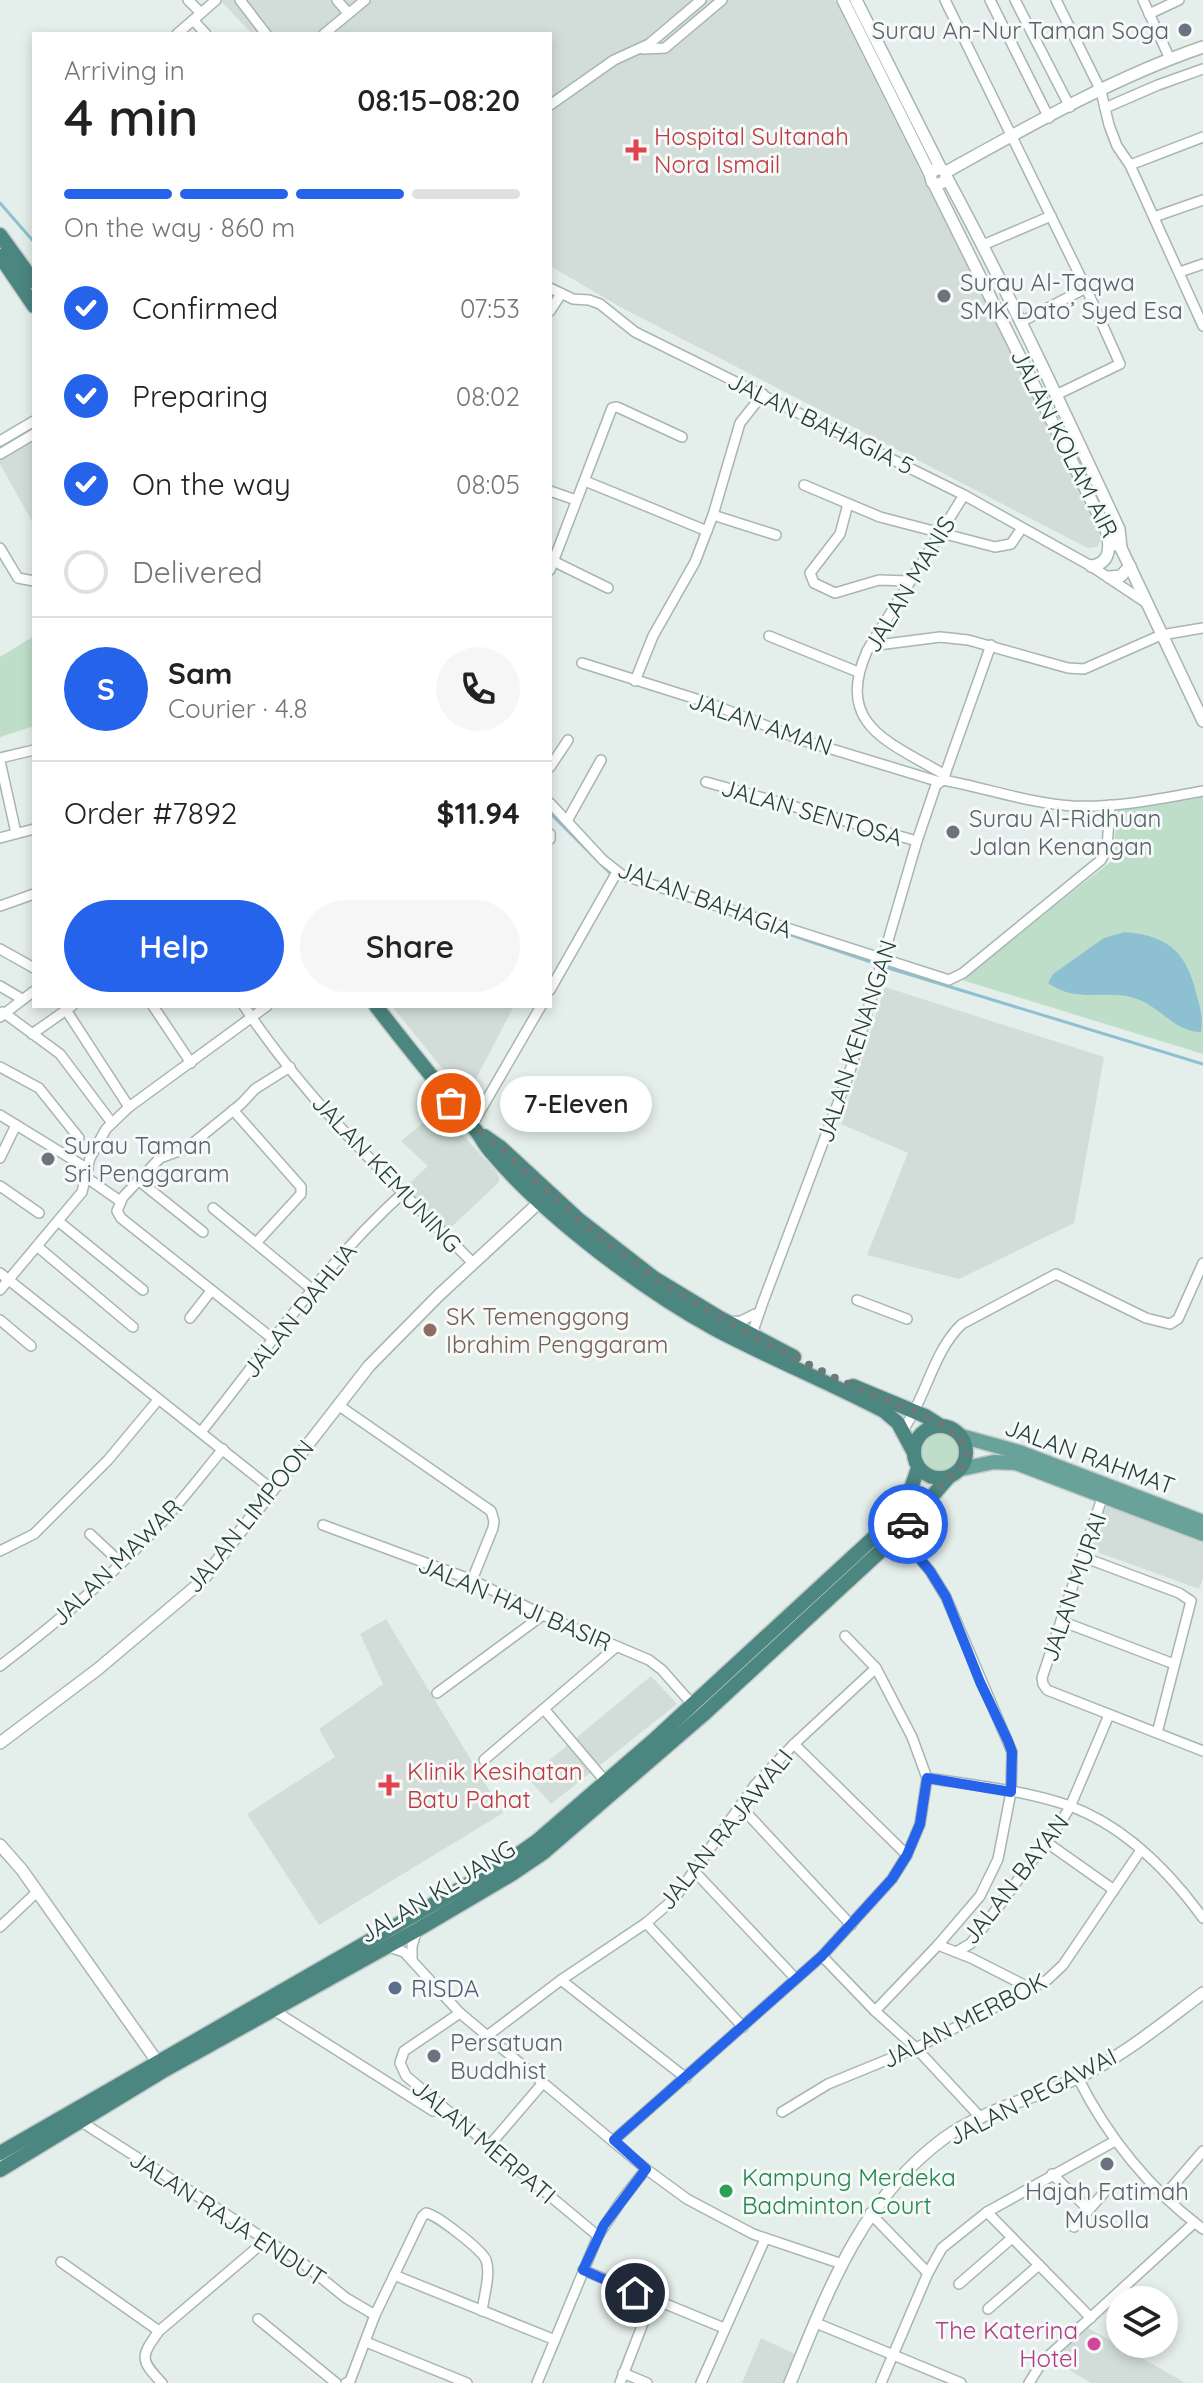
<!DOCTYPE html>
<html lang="en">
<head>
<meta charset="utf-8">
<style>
	body { margin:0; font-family:Quicksand,sans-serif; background:#f6f6f6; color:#222; height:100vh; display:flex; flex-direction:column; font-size:30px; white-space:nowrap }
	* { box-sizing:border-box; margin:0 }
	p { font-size:26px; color:#767676 }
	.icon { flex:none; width:44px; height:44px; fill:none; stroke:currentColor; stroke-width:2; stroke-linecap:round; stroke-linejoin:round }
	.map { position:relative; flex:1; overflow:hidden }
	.details { position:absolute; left:32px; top:32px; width:520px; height:976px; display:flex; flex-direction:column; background:#fff; border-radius:0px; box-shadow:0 4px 12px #0003 }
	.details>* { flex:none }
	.buttons { position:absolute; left:1106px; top:2286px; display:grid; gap:16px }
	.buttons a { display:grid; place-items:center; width:72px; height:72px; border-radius:50%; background:#fff; box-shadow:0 4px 12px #0003; font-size:40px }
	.pin { position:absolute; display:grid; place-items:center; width:68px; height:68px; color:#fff; margin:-34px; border:4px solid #fff; border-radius:50%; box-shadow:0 2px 8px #0007 }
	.courier { position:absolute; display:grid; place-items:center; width:80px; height:80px; margin:-40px; border:6px solid #2563eb; border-radius:50%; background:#fff; color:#222; box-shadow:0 2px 10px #0007 }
	.bubble { position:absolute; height:56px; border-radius:28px; background:#fff; box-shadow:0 4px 12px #0003; font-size:26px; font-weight:600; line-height:56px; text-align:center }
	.headline em { font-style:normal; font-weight:600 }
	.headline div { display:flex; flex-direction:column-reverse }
	.headline { display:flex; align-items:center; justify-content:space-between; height:136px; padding:0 32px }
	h1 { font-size:52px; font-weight:600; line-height:60px }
	.bar { display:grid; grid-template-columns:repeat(4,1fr); gap:12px 8px; align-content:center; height:96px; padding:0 32px }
	.bar i { height:10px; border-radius:6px; background:#e0e0e0 }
	.bar .active { background:#2563eb }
	.bar p { grid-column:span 4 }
	.line { display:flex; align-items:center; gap:20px; padding:0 32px; border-top:2px solid #e0e0e0 }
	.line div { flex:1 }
	.round { display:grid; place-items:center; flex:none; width:84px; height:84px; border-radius:42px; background:#f6f6f6 }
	ol { padding:0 32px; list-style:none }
	li { display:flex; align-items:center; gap:24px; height:88px }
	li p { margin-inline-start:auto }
	li .icon { padding:8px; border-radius:50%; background:#2563eb; color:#fff; stroke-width:4 }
	li:last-child { color:#767676 }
	li i { width:44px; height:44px; border:4px solid #e0e0e0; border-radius:50% }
	.button { display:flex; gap:16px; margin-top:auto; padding:16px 32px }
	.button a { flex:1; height:92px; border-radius:48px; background:#2563eb; color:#fff; font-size:32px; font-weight:600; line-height:92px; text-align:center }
	.button a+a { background:#f6f6f6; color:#222 }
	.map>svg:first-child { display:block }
	.built { fill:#d2ddda }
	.green { fill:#bedeca }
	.water { fill:#8dc0d1 }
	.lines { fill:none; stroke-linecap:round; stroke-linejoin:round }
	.stream { stroke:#8dc0d1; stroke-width:3 }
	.minor-casing { stroke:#a7b6b2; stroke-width:12 }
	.tertiary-casing { stroke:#a7b6b2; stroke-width:14 }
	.primary-casing { stroke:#c2c9c8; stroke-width:17 }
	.trunk-casing { stroke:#c2c9c8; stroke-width:17 }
	.minor { stroke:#fff; stroke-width:9 }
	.tertiary { stroke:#fff; stroke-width:11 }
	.primary { stroke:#69a29a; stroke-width:14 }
	.trunk { stroke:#4c8680; stroke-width:14 }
	.done { stroke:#677c78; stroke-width:8; stroke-dasharray:0 14.4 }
	.route { stroke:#2563eb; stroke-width:10 }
	.worship-dot { fill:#6b7280; stroke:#f5faf8; stroke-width:3 }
	.health-dot { fill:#e0444e; stroke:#f5faf8; stroke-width:3 }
	.education-dot { fill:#8d6e63; stroke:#f5faf8; stroke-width:3 }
	.service-dot { fill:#5c6f8a; stroke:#f5faf8; stroke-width:3 }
	.leisure-dot { fill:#2e9e5b; stroke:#f5faf8; stroke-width:3 }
	.hotel-dot { fill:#d1479c; stroke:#f5faf8; stroke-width:3 }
	.labels { text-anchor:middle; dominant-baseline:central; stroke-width:6; stroke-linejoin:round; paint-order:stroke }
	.worship-label { font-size:24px; fill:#5b616d; stroke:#f5faf8; text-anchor:start }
	.health-label { font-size:24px; fill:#be3a42; stroke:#f5faf8; text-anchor:start }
	.street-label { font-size:24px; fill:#243f3b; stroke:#f5faf8 }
	.education-label { font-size:24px; fill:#785e54; stroke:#f5faf8; text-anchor:start }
	.service-label { font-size:24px; fill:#4e5e75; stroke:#f5faf8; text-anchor:start }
	.leisure-label { font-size:24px; fill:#27864d; stroke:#f5faf8; text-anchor:start }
	.hotel-label { font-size:24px; fill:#b23c85; stroke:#f5faf8; text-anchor:end }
</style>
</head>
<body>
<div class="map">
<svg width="1203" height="2383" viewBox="0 0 1203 2383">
	<rect width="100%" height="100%" fill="#e4eeea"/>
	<g class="built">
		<polygon points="220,0 835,0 1102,537 1097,547 1088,548 624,309 550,266 550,34 252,34"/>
		<polygon points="34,431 34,525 0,464 0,450"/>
		<polygon points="885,987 1104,1057 1074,1223 959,1279 867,1255 908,1153 841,1124"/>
		<polygon points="392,1006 514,1006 466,1098"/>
		<polygon points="439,1110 495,1170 499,1177 499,1182 442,1236 399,1193 428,1166 401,1141"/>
		<polygon points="1105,1501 1203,1540 1203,1578 1199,1589 1089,1549"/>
		<polygon points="386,1619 503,1813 319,1925 247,1814 335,1757 319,1729 383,1684 360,1634"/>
		<polygon points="651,1676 677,1704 551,1804 528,1778"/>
		<polygon points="1088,2328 1186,2383 1091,2383 1053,2360"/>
		<polygon points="761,2338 805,2359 796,2383 742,2383"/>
	</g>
	<g class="green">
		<polygon points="34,636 34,726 0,737 0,657"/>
		<polygon points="1203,795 1203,1054 959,979 1112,861 1118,810"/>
		<circle cx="940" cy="1451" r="19"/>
	</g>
	<path class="water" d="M1125,932C1173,936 1188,956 1198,1000C1201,1011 1203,1021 1201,1032C1174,1032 1159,1005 1134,998C1106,989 1078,1004 1048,983L1053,974L1104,938Z"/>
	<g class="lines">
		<g class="stream">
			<polyline points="0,203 34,242"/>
			<polyline points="550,813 612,875"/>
			<polyline points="684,899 877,964"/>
			<polyline points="885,967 1203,1064"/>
		</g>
		<g class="minor-casing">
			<g id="minor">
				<polyline points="188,0 201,13"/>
				<polyline points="240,0 266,34"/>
				<polyline points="337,0 348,13"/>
				<polyline points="945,0 1086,288 1120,364 1056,395"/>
				<polyline points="990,0 1049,118"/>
				<polyline points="1015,0 1070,107"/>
				<polyline points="1056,0 1101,91 1109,125 1117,146 1130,165 1203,326"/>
				<polyline points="1143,0 1170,59"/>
				<polyline points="1149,14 1179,0"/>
				<polyline points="193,20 206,34"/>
				<polyline points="177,34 216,0"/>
				<polyline points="324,34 365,0"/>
				<polyline points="643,49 665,48 722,0"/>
				<polyline points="550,105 614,60 649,44 701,0"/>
				<polyline points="1105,108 1158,85 1203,69"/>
				<polyline points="1130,165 1203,137"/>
				<polyline points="1154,217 1203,200"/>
				<polyline points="983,245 1051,216"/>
				<polyline points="1180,272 1203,264"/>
				<polyline points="550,288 573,299 589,300 600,304 635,332 964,495 1091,566 1148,604"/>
				<polyline points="550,311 561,294"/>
				<polyline points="1021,322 1086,288"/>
				<polyline points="0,441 34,421"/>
				<polyline points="0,454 34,434"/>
				<polyline points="585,481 707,531"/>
				<polyline points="804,485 880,517 995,547 1011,544 1022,528"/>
				<polyline points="550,491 576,500"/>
				<polyline points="848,504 840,534 810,573 814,583 835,593 879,580 909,581"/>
				<polyline points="713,515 776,535"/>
				<polyline points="0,548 18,578 34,581"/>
				<polyline points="553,561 608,588"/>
				<polyline points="550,570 612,408 617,407 682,437"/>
				<polyline points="769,636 858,672"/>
				<polyline points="870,646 940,637 968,640 1068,668 1084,669 1161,635 1203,628"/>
				<polyline points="582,663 709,703 802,740 940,782"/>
				<polyline points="635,681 653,636 695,562 713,515 740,423 763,394"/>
				<polyline points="0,758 34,750"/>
				<polyline points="0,761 16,833"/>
				<polyline points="550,767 568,740"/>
				<path d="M945,775C890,742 834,726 867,651L964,495"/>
				<path d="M943,780C986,788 1028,803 1072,806C1116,808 1160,799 1203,791"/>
				<polyline points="706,782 917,841"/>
				<polyline points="550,803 603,860 622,875 949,980 963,973 1101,860 1107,848 1110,805"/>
				<polyline points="567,821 601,760"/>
				<polyline points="550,834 550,839"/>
				<polyline points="0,838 34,829"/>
				<polyline points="0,906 34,894"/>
				<polyline points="0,949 34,968"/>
				<polyline points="0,986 22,999"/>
				<polyline points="550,990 617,872"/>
				<polyline points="153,1006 191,1063"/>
				<path d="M244,1006C308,1103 392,1181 473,1263"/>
				<polyline points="66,1010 129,1107"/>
				<polyline points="3,1012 60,1054 112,1123"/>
				<polyline points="0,1017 34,991"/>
				<polyline points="32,1034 72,1006"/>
				<polyline points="0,1067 39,1088 79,1138"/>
				<polyline points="233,1110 301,1187 301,1194 256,1243"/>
				<polyline points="0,1115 88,1169"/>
				<polyline points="472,1125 541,1006"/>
				<polyline points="0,1158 16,1125"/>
				<polyline points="87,1178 120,1201"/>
				<polyline points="138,1180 203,1232"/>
				<polyline points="0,1186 39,1213"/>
				<polyline points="213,1208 314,1291"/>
				<polyline points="58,1221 143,1290"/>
				<polyline points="38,1247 133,1327"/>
				<polyline points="0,1273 273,1490"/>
				<polyline points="0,1290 82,1192 90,1158 106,1129 129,1107 267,1006"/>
				<polyline points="857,1300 907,1319"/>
				<polyline points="190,1318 211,1291"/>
				<polyline points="0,1320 31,1346"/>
				<polyline points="729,1322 741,1321 755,1314"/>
				<polyline points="756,1338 754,1328 763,1302 850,1071 917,841 936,785 943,780 991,645"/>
				<polyline points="273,1339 121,1218 117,1211 123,1197 160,1158 187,1148 241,1104 255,1089 290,1067"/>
				<polyline points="338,1405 491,1511 494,1521 493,1528 472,1580"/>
				<path d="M903,1430C926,1398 933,1351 962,1324L1056,1274L1146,1318L1170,1324L1178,1319L1203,1263"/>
				<path d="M201,1432C266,1351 325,1263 403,1193"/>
				<polyline points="1103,1495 1042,1678 1043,1684 1047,1690 1203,1751"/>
				<polyline points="323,1525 472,1580 543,1615 649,1660 662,1670 692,1704"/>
				<polyline points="90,1534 121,1563"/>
				<polyline points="0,1551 34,1534 108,1460 158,1400"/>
				<polyline points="1083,1557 1179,1593 1191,1601 1157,1733"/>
				<polyline points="1061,1621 1174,1664"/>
				<path d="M0,1666C58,1622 113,1575 163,1521C184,1498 203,1473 223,1449"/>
				<polyline points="437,1693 543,1615"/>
				<polyline points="544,1709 605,1781"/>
				<polyline points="794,1744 907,1855"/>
				<polyline points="484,1760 616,1647"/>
				<path d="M927,1778C973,1785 1022,1790 1067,1805C1124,1825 1168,1870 1203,1918"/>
				<polyline points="741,1807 851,1925"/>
				<polyline points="1046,1842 1114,1890"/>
				<polyline points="695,1872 796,1979"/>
				<polyline points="646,1923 743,2027"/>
				<polyline points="0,1927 37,1892"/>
				<polyline points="938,1945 971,1958 1028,1987"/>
				<polyline points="389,1947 404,1952 460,2013 646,2169 687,2199 753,2234 842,2264"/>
				<polyline points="956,1952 970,1944 976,1937 1062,1820 1070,1807 1109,1715"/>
				<polyline points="822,1956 875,2011 916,2048 981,2118"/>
				<polyline points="412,1960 412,1946 417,1930"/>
				<polyline points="561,1980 686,2078"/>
				<polyline points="275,2011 433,2111"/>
				<polyline points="875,2011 938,1945 980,1896 998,1859 1011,1792 1012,1752 946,1597 930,1571 899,1534"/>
				<polyline points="460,2013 404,2051 400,2063 406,2076 598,2236"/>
				<polyline points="487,2036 561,1980 646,1923 674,1899 755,1785 794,1744 876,1668"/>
				<path d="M1078,2078C1107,2136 1150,2190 1203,2229"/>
				<polyline points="782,2112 828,2084 916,2048 1047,1980 1063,1965 1141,1850"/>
				<polyline points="80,2121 304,2264 346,2298 375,2315"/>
				<polyline points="614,2140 822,1956 892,1879 907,1855 920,1824 927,1778 912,1737 876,1668 845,1636"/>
				<polyline points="489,2146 542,2084"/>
				<polyline points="1052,2174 1088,2209"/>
				<polyline points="1165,2195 1203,2151"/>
				<polyline points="987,2212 1091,2318"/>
				<polyline points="870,2213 928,2273"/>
				<polyline points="1074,2227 1108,2188"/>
				<polyline points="61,2262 159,2331"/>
				<polyline points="583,2270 724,2328"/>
				<polyline points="394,2275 555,2340"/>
				<polyline points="959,2284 1012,2238"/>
				<polyline points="988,2309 1039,2265"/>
				<polyline points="258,2319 336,2383"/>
				<polyline points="816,2323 961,2383"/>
				<polyline points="366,2342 467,2383"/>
				<polyline points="623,2373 647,2383"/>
				<path d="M162,2383C140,2360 140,2357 159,2331L266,2240"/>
				<path d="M346,2383L350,2381L375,2315L422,2217L426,2213C436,2214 482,2250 486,2260C491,2274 484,2295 482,2311"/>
				<polyline points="537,2383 598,2236 621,2201 646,2169"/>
				<polyline points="620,2383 652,2300"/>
				<polyline points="701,2383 765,2239"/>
				<polyline points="881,2383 928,2273 942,2248 987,2212 1115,2141"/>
				<polyline points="1029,2383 1042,2362 1194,2223"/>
			</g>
		</g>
		<g class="tertiary-casing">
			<g id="tertiary">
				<polyline points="843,0 930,174"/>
				<polyline points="856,0 941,169 946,172 946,181 936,185 932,182 930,174 936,169 941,169"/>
				<path d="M946,172C1027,127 1115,77 1203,47"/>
				<path d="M947,178C1009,293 1064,411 1119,529L1121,548L1203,721"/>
				<polyline points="934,184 1105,528 1112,541 1121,548"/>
				<path d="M1091,566C1109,564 1111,549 1107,534"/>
				<polyline points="1109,577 1121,576 1130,566"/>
				<polyline points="0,1743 98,1669 201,1582 369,1366 439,1295 545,1197"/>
				<polyline points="0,1845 22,1870 161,2067"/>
				<path d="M790,2383C828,2291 861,2200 943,2139C982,2110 1033,2099 1077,2078C1122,2057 1163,2023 1203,1993"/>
			</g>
		</g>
		<g class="primary-casing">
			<g id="primary">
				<polyline points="961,1436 1022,1453 1203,1522"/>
				<polyline points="961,1469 994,1462 1016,1463 1203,1534"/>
			</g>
		</g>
		<g class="trunk-casing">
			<g id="trunk">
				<polyline points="0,235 34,282"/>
				<polyline points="0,256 34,306"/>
				<path d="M376,1006C408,1048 441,1088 474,1128C481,1136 485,1146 492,1153C544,1215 643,1290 715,1329C770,1358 828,1382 884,1411L898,1423L913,1451"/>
				<polyline points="484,1136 500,1147 578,1219 654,1278 720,1318 794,1357"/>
				<polyline points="853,1386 925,1416 941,1426"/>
				<circle cx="940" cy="1452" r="26"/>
				<polyline points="0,2153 510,1860 537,1841 655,1739 897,1516 906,1503 918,1468"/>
				<polyline points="0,2170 163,2071 417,1930 512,1874 543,1853 704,1714 899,1534 948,1478"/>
			</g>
		</g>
		<use href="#minor" class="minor"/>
		<use href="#tertiary" class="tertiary"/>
		<use href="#primary" class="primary"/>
		<use href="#trunk" class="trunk"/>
	</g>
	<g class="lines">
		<polyline class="done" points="451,1103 477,1131 500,1147 578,1219 654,1278 756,1338 839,1380 925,1416 961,1436 967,1456 961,1469 948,1478 908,1524"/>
		<polyline class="route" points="635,2293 583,2270 604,2225 646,2169 614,2140 822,1956 892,1879 907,1855 920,1824 927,1778 1011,1792 1012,1752 1008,1741 980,1682 946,1597 930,1571 899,1534 908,1524"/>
	</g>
	<g class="worship-dot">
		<circle cx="1185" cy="30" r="8"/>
		<circle cx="944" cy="296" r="8"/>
		<circle cx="953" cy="832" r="8"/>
		<circle cx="48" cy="1159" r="8"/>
		<circle cx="434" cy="2056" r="8"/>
		<circle cx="1107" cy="2164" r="8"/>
	</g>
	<g class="health-dot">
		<path d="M632 138h8v8h8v8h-8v8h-8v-8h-8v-8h8z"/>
		<path d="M385 1773h8v8h8v8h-8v8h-8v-8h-8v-8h8z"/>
	</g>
	<circle class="education-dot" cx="430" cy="1330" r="8"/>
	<circle class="service-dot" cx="395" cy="1988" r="8"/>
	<circle class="leisure-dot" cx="726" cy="2191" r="8"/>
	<circle class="hotel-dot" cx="1094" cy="2344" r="8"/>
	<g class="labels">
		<g class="worship-label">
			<text x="1169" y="30" text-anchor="end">Surau An-Nur Taman Soga</text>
			<text x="960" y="282">Surau Al-Taqwa<tspan x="960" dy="28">SMK Dato’ Syed Esa</tspan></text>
			<text x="969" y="818">Surau Al-Ridhuan<tspan x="969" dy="28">Jalan Kenangan</tspan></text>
			<text x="64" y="1145">Surau Taman<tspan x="64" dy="28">Sri Penggaram</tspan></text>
			<text x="450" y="2042">Persatuan<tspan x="450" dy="28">Buddhist</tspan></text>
			<text x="1107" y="2191" text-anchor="middle">Hajah Fatimah<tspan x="1107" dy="28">Musolla</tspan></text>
		</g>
		<g class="health-label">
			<text x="654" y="136">Hospital Sultanah<tspan x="654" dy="28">Nora Ismail</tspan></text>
			<text x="407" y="1771">Klinik Kesihatan<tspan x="407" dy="28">Batu Pahat</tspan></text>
		</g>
		<g class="street-label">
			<text transform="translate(821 423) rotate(26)">JALAN BAHAGIA 5</text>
			<text transform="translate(1065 443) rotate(63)">JALAN KOLAM AIR</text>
			<text transform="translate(909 584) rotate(-59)">JALAN MANIS</text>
			<text transform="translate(761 723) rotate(19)">JALAN AMAN</text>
			<text transform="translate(812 812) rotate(16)">JALAN SENTOSA</text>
			<text transform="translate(705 899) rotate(20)">JALAN BAHAGIA</text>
			<text transform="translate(856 1041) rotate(-72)">JALAN KENANGAN</text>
			<text transform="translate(387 1173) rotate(47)">JALAN KEMUNING</text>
			<text transform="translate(299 1310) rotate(-51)">JALAN DAHLIA</text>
			<text transform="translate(1090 1456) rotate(20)">JALAN RAHMAT</text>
			<text transform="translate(249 1516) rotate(-51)">JALAN LIMPOON</text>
			<text transform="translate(116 1562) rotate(-44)">JALAN MAWAR</text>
			<text transform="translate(1073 1587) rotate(-71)">JALAN MURAI</text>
			<text transform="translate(515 1603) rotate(23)">JALAN HAJI BASIR</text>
			<text transform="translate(725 1829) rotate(-51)">JALAN RAJAWALI</text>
			<text transform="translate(1015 1879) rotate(-52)">JALAN BAYAN</text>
			<text transform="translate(437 1891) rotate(-31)">JALAN KLUANG</text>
			<text transform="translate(964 2020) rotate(-27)">JALAN MERBOK</text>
			<text transform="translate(1032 2096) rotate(-27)">JALAN PEGAWAI</text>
			<text transform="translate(484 2141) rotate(40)">JALAN MERPATI</text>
			<text transform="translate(228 2218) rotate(33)">JALAN RAJA ENDUT</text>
		</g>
		<g class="education-label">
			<text x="446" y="1316">SK Temenggong<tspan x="446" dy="28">Ibrahim Penggaram</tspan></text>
		</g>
		<g class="service-label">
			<text x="411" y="1988">RISDA</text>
		</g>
		<g class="leisure-label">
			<text x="742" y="2177">Kampung Merdeka<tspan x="742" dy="28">Badminton Court</tspan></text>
		</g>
		<g class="hotel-label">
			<text x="1078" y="2330">The Katerina<tspan x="1078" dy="28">Hotel</tspan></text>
		</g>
	</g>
</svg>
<div class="buttons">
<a><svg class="icon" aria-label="layers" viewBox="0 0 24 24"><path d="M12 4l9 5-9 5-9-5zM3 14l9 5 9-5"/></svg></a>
</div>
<div class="pin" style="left:451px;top:1103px;background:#ea580c"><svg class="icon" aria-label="bag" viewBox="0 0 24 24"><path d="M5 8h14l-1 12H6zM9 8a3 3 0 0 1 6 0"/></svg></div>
<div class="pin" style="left:635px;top:2293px;background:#1f2937"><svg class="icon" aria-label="home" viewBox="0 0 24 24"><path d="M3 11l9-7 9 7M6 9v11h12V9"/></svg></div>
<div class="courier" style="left:908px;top:1524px"><svg class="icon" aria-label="car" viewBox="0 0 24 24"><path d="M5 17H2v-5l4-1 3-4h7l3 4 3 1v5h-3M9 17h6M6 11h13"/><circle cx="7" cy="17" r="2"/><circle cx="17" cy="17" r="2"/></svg></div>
<div class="bubble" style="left:500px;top:1076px;width:152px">7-Eleven</div>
<section class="details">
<div class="headline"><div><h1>4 min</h1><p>Arriving in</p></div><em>08:15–08:20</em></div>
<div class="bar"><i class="active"></i><i class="active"></i><i class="active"></i><i></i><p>On the way · 860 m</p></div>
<ol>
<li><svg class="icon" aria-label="check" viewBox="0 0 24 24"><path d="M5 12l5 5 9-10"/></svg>Confirmed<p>07:53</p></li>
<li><svg class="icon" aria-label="check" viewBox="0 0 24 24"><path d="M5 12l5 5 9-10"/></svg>Preparing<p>08:02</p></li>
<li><svg class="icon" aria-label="check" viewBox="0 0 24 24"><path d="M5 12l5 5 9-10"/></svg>On the way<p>08:05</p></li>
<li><i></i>Delivered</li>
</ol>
<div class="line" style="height:144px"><b class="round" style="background:#2563eb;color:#fff">S</b><div><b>Sam</b><p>Courier · 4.8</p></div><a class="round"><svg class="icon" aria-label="phone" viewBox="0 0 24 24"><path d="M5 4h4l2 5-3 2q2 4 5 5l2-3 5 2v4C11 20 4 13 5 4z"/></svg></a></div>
<div class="line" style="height:104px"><div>Order #7892</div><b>$11.94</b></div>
<div class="button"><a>Help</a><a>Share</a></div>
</section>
</div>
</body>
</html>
